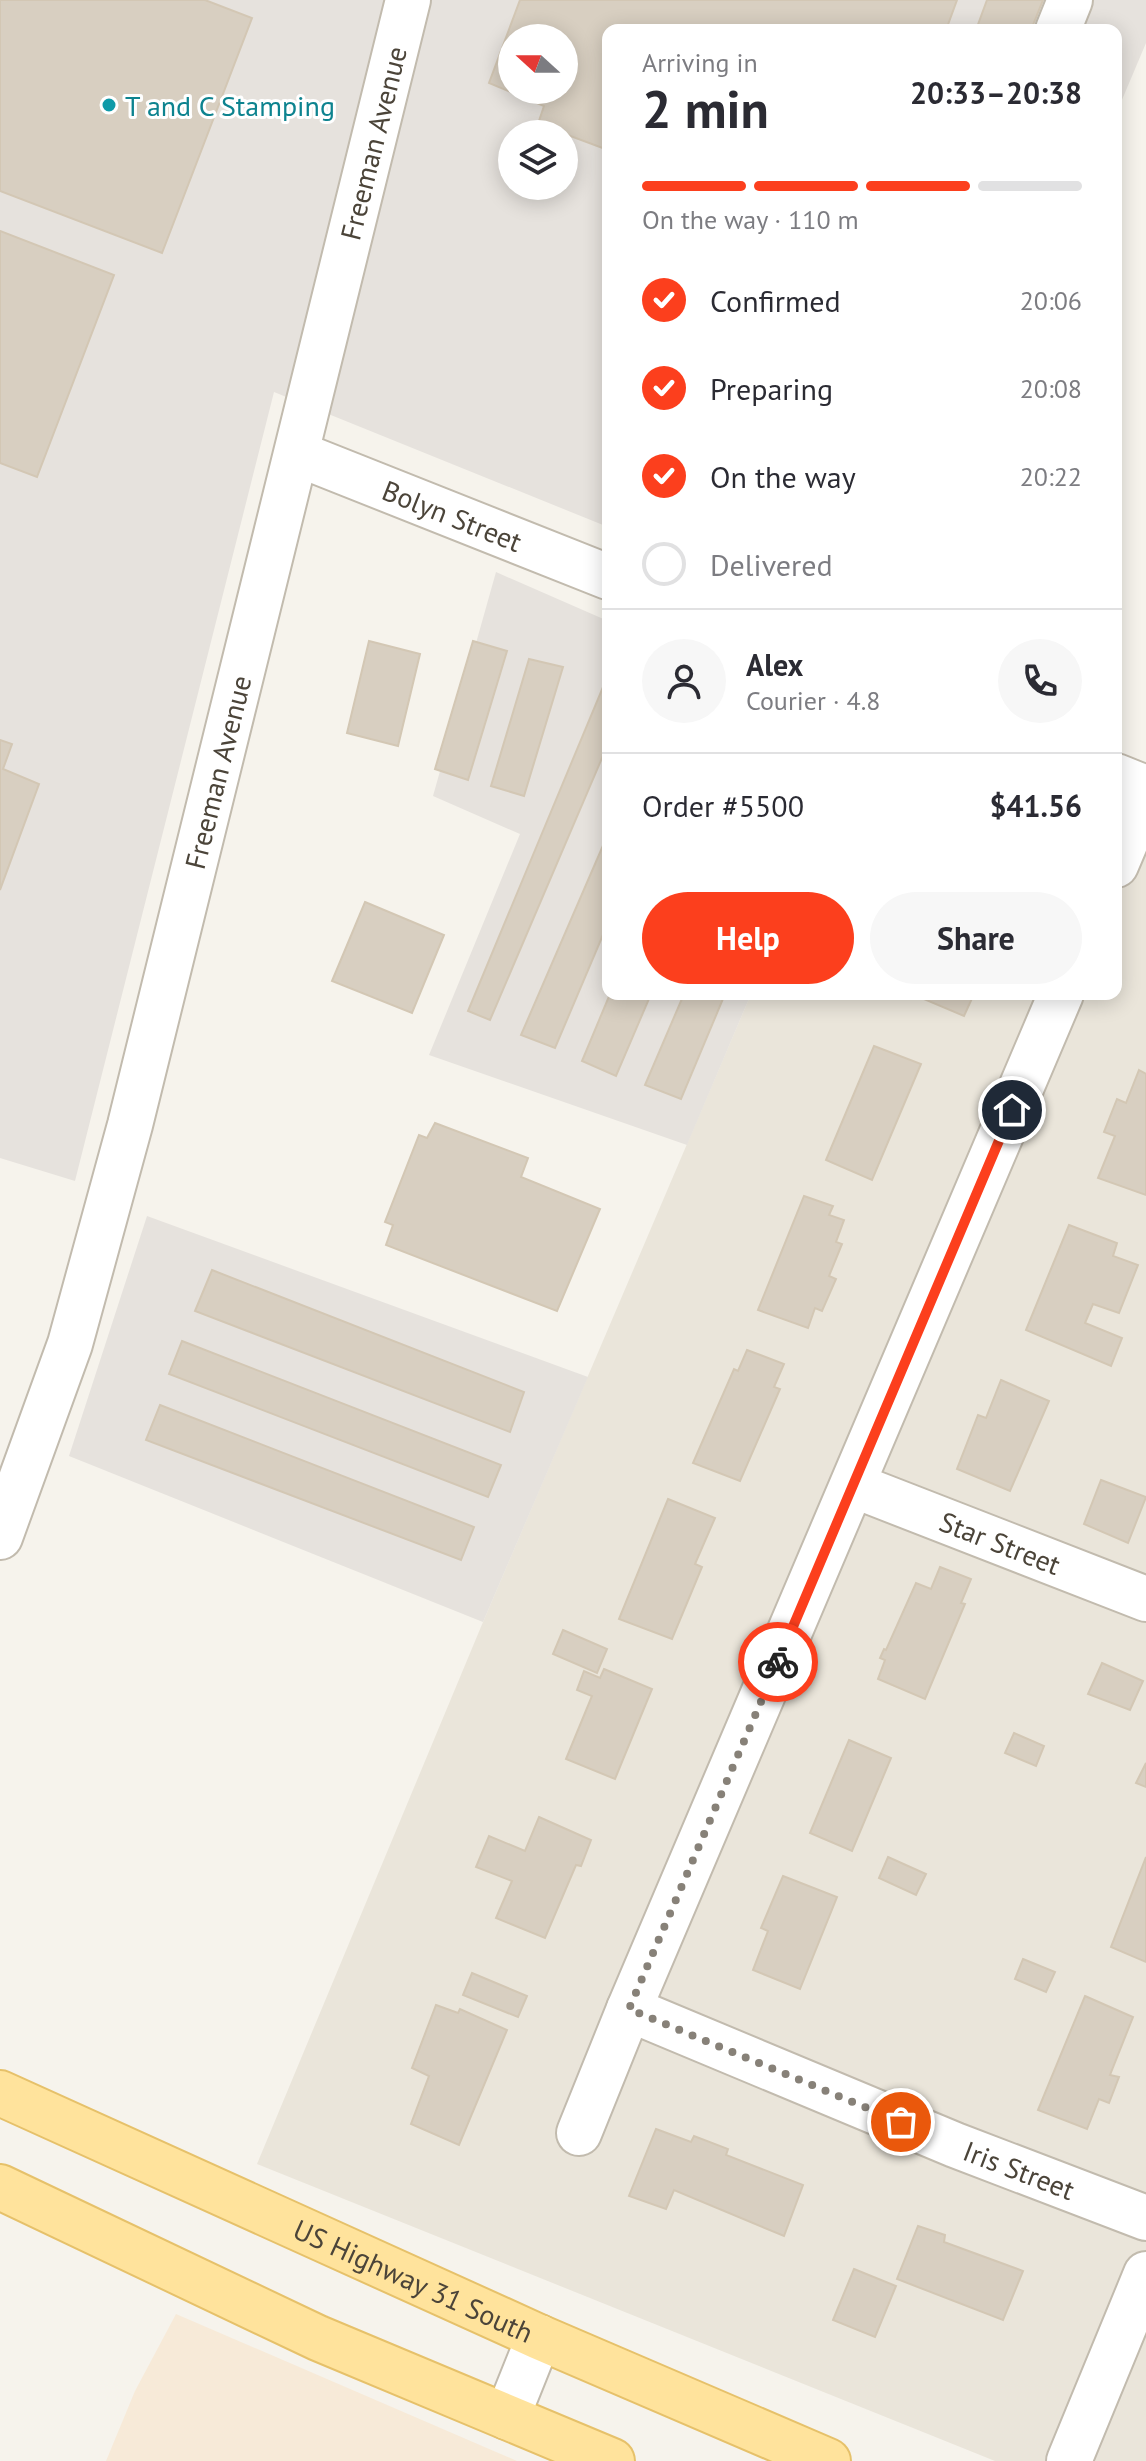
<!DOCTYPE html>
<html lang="en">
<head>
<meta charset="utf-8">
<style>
	body { margin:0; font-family:"PT Sans",sans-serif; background:#f7f7f7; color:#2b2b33; height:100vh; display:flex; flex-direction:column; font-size:30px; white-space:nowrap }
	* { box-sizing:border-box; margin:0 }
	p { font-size:26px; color:#7c7c81 }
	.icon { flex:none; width:44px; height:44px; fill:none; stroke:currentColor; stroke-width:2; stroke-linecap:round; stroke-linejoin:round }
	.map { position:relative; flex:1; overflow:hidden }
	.sheet { position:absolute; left:602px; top:24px; width:520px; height:976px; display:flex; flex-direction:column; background:#fff; border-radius:16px; box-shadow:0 4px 20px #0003 }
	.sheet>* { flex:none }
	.needle { width:52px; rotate:291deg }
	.controls { position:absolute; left:498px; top:24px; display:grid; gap:16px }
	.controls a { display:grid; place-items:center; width:80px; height:80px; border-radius:50%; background:#fff; box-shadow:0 4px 20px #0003; font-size:40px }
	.pin { position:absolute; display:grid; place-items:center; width:68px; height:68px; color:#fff; margin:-34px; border:4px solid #fff; border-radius:50%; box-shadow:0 2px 8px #0007 }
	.courier { position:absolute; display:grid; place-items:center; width:80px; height:80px; margin:-40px; border:6px solid #fc3f1d; border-radius:50%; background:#fff; color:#222; box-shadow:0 2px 10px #0007 }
	.head em { font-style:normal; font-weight:600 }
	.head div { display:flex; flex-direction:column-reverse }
	.head { display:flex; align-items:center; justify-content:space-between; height:136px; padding:0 40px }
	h1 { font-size:52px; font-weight:600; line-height:60px }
	.bar { display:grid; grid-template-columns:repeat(4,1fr); gap:12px 8px; align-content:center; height:96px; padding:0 40px }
	.bar i { height:10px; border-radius:6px; background:#e1e1e2 }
	.bar .on { background:#fc3f1d }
	.bar p { grid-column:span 4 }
	.line { display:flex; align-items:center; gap:20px; padding:0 40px; border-top:2px solid #e1e1e2 }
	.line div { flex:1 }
	.round { display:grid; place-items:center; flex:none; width:84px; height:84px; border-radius:42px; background:#f7f7f7 }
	ol { padding:0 40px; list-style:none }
	li { display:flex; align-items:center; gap:24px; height:88px }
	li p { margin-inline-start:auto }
	li .icon { padding:8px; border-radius:50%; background:#fc3f1d; color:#fff; stroke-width:4 }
	li:last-child { color:#7c7c81 }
	li i { width:44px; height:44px; border:4px solid #e1e1e2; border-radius:50% }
	.button { display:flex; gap:16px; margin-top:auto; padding:16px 40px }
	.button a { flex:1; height:92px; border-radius:48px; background:#fc3f1d; color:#fff; font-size:32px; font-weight:600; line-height:92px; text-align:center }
	.button a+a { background:#f7f7f7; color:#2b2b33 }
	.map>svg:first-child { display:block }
	.residential { fill:#eae5da }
	.commercial { fill:#f7ead8 }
	.industrial { fill:#e6e2dd; fill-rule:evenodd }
	.building { fill:#d8cfc1; stroke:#d3c7b4; stroke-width:2; fill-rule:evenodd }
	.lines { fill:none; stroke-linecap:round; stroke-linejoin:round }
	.minor-casing { stroke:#c2bbae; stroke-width:48 }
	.major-casing { stroke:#e6c16a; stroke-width:48 }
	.minor { stroke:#fff; stroke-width:44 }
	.major { stroke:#ffe39c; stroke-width:44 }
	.done { stroke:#878178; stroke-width:8; stroke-dasharray:0 14.4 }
	.route { stroke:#fc3f1d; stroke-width:10 }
	.culture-dot { fill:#0f9aa8; stroke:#fff; stroke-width:3 }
	.labels { text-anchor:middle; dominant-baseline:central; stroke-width:6; stroke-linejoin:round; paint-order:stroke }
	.culture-label { font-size:28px; fill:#0d838f; stroke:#fff; text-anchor:start }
	.street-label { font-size:28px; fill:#4b4439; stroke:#fff }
</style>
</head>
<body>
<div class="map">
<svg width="1146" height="2461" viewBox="0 0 1146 2461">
	<rect width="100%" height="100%" fill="#f6f3ec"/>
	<polygon class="residential" points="1116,832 1146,844 1146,2461 995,2461 257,2164 483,1622 751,994 1116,994"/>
	<polygon class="commercial" points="176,2314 517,2461 106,2461 135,2391"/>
	<g class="industrial">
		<path d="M0,0H1146V43L1116,114V30H608V527L274,392L75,1181L0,1158ZM512,38H564V90H512ZM512,134H564V186H512Z"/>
		<polygon points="496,572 608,621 608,994 751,994 687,1145 429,1055 520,834 433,796"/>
		<polygon points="147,1216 588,1377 483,1622 69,1456"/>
	</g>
	<g class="building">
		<polygon points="0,0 205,0 252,18 162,253 0,191"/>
		<path d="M520,0H957L946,30H608V150L538,124L544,106L489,83ZM512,38H564V90H512Z"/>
		<polygon points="987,0 1043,0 1031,30 976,30"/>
		<polygon points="0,231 114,275 37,477 0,463"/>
		<polygon points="369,641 420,654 398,746 347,733"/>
		<polygon points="473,641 507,651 468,780 435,769"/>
		<polygon points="529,659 563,667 524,796 491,786"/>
		<polygon points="603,687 608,689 608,744 490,1020 468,1011"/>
		<polygon points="0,740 12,744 3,769 39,784 0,890"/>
		<polygon points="608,834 608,923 555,1048 521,1035"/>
		<polygon points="365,902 444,935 412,1013 332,981"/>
		<polygon points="610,994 651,994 616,1076 582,1061"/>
		<polygon points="684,994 725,994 681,1099 645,1085"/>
		<polygon points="920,994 974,994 964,1016 919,997"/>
		<polygon points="874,1046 921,1064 872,1180 826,1160"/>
		<polygon points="1139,1070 1146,1074 1146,1195 1098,1178 1115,1136 1104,1132 1117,1099 1126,1103"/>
		<polygon points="435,1123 528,1158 521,1177 600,1209 557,1311 386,1245 393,1225 385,1222 419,1135 427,1138"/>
		<polygon points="804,1196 833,1206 829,1215 844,1220 836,1242 842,1244 829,1276 836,1279 822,1311 815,1308 808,1328 758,1310"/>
		<polygon points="1069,1225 1117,1243 1113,1256 1138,1265 1119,1313 1093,1304 1085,1323 1122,1338 1111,1366 1026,1330"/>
		<polygon points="212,1270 524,1392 510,1432 195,1311"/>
		<polygon points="182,1341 501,1465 488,1497 169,1374"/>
		<polygon points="747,1350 784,1364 774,1387 780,1389 740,1481 693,1463 734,1369 738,1371"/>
		<polygon points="1001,1380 1049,1401 1010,1491 957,1469 978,1415 986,1418"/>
		<polygon points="160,1405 474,1527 461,1560 146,1440"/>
		<polygon points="1101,1480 1146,1497 1128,1543 1084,1524"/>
		<polygon points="668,1499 715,1518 695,1564 702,1567 672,1639 619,1619"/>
		<polygon points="940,1567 971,1579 961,1603 965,1604 925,1699 878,1679 885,1660 880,1658 884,1649 886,1650 916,1583 931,1589"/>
		<polygon points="563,1630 607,1649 597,1673 553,1654"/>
		<polygon points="1102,1663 1143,1681 1130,1710 1088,1694"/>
		<polygon points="604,1669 652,1689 615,1779 566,1759 592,1696 577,1690 584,1671 600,1678"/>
		<polygon points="1014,1733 1044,1746 1036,1766 1005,1753"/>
		<polygon points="849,1740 891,1758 852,1851 810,1833"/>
		<polygon points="1146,1763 1146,1787 1136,1783"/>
		<polygon points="539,1817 591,1840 581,1866 576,1865 545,1938 496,1918 512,1881 476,1867 489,1836 525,1851"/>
		<polygon points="888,1857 926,1874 916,1895 879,1878"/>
		<polygon points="1146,1857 1146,1962 1111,1947"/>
		<polygon points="783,1876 837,1897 800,1989 753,1970 768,1931 761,1928"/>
		<polygon points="1023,1959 1055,1972 1046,1992 1015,1979"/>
		<polygon points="472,1973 527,1996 518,2017 463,1995"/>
		<polygon points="1085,1996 1133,2017 1110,2075 1119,2077 1109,2103 1099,2099 1087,2129 1038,2110"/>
		<polygon points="436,2005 458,2013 460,2009 507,2030 459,2145 411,2124 429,2076 412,2068"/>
		<polygon points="656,2129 691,2142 694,2136 728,2149 726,2155 803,2185 784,2236 674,2190 666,2209 629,2196"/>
		<polygon points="918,2226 945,2235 944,2242 1023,2271 1003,2320 897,2279"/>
		<polygon points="854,2269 896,2286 875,2337 833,2320"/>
	</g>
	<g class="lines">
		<g class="minor-casing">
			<g id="minor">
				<polyline points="1058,30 1070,0"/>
				<path id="s1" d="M298,454L608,577"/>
				<polyline points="1116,776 1146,788"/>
				<polyline points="1116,865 1146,794"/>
				<path id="s2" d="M853,1485L1146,1599"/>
				<path id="s3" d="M0,1537L70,1344L130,1125L408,0"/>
				<path id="s4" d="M629,2009L955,2145L1146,2218"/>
				<polyline points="579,2133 629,2009 1061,994"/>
				<polyline points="507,2417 539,2337"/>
				<polyline points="1069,2461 1146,2274"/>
			</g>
		</g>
		<g class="major-casing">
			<g id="major">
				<path id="s5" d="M0,2093L539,2337L828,2461"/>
				<polyline points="0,2187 318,2338 612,2461"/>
			</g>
		</g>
		<use href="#minor" class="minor"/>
		<use href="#major" class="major"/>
	</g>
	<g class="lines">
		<polyline class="done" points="778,1662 629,2009 901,2122"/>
		<polyline class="route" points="778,1662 1012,1110"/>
	</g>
	<circle class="culture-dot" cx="109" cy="105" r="8"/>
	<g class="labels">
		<g class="culture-label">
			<text x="125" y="105">T and C Stamping</text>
		</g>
		<g class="street-label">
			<text stroke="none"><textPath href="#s3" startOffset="1444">Freeman Avenue</textPath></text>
			<text stroke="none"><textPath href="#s1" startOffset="166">Bolyn Street</textPath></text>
			<text stroke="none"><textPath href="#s3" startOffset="796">Freeman Avenue</textPath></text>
			<text stroke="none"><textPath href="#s2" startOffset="158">Star Street</textPath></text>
			<text stroke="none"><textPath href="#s4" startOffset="422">Iris Street</textPath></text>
			<text stroke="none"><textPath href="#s5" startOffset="454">US Highway 31 South</textPath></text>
		</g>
	</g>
</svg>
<div class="controls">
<a><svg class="needle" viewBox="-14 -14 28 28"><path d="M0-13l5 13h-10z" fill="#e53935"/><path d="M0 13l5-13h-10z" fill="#7c7c81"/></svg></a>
<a><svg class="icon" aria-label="layers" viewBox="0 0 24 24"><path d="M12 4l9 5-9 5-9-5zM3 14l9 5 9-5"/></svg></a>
</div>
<div class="pin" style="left:901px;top:2122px;background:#ea580c"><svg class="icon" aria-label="bag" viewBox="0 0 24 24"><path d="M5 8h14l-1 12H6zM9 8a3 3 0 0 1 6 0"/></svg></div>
<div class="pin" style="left:1012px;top:1110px;background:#1f2937"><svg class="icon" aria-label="home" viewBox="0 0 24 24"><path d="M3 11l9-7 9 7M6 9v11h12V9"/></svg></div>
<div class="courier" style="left:778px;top:1662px"><svg class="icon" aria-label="bike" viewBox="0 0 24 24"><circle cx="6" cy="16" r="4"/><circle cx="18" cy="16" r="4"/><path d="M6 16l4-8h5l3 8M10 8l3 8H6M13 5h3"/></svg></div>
<section class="sheet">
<div class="head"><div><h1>2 min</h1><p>Arriving in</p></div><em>20:33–20:38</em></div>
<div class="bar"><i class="on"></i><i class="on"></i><i class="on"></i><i></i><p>On the way · 110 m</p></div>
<ol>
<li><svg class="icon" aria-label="check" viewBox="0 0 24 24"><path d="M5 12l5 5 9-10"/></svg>Confirmed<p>20:06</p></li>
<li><svg class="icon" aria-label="check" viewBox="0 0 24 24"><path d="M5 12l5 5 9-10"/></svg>Preparing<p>20:08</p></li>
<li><svg class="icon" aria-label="check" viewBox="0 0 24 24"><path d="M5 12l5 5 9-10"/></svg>On the way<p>20:22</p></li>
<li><i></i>Delivered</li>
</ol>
<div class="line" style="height:144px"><a class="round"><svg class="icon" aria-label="person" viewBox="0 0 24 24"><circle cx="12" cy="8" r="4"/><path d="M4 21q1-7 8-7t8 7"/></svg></a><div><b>Alex</b><p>Courier · 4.8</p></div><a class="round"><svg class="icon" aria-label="phone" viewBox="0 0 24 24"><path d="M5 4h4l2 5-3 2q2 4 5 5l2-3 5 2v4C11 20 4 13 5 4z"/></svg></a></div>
<div class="line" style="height:104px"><div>Order #5500</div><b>$41.56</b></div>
<div class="button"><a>Help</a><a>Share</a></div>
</section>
</div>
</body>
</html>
